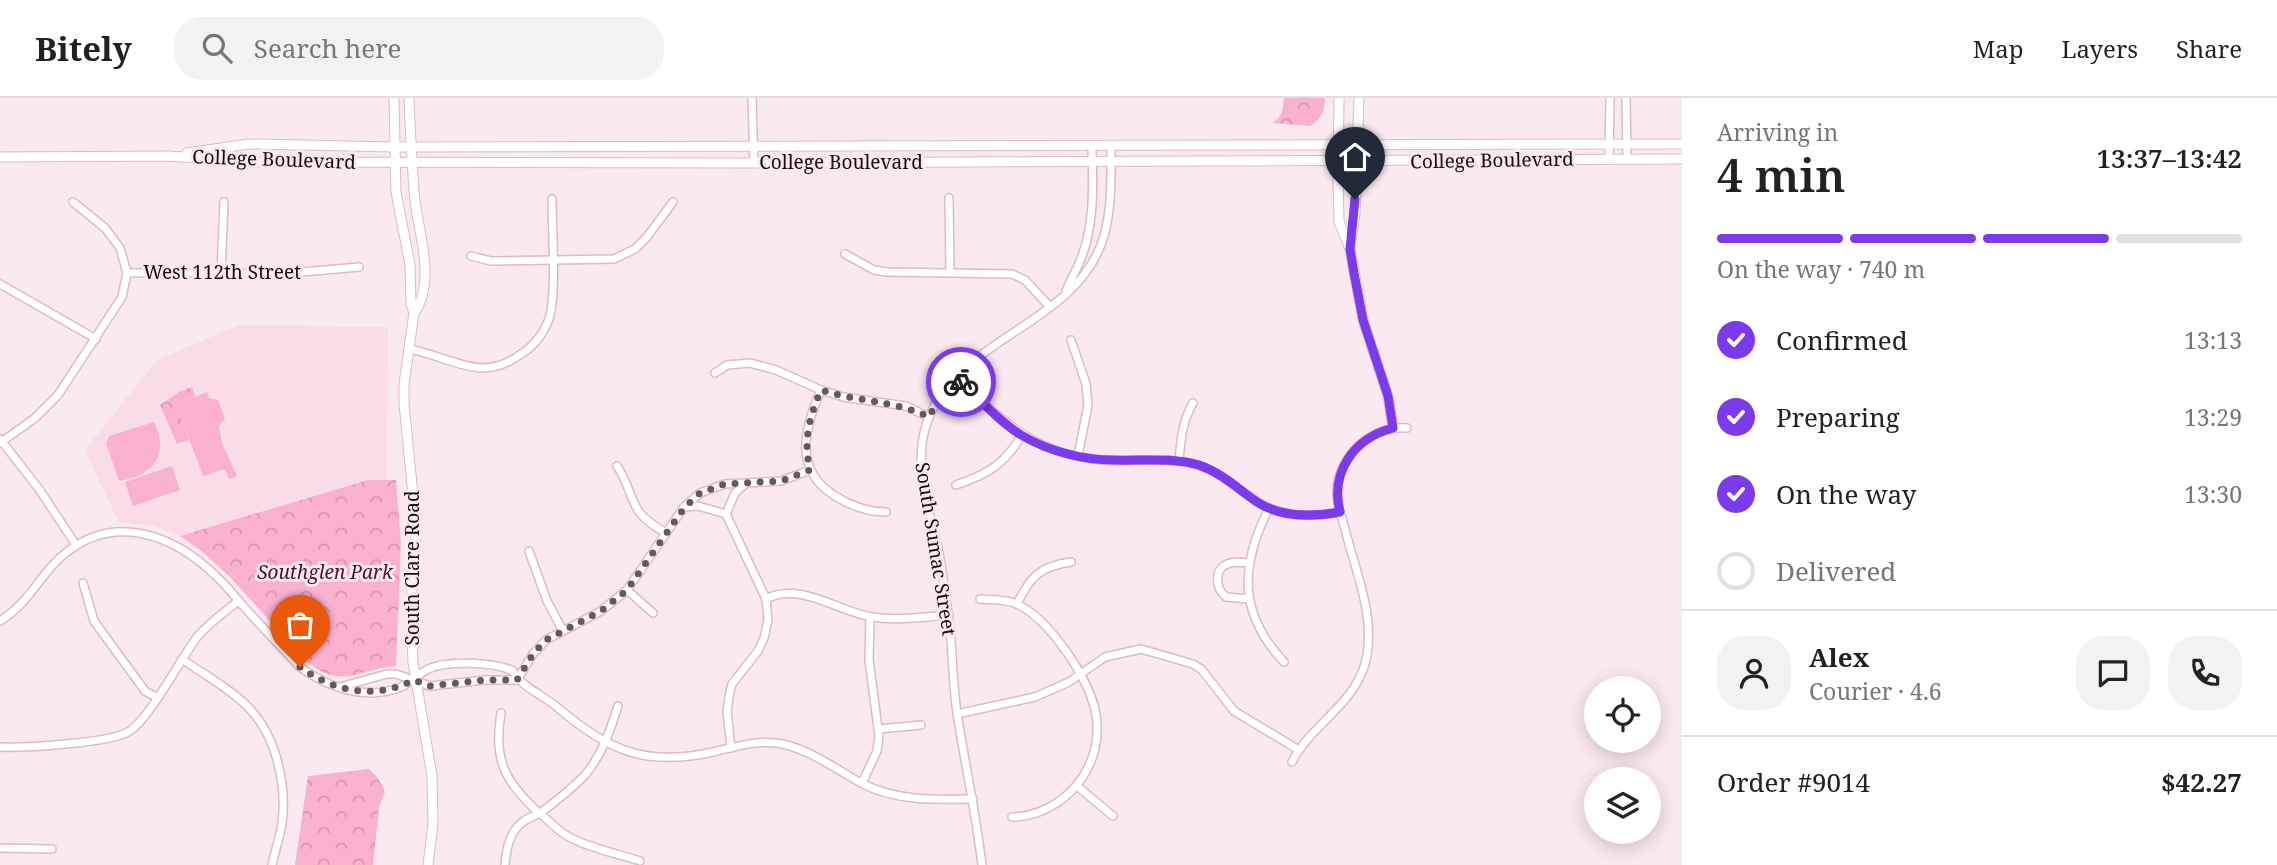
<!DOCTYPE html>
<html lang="en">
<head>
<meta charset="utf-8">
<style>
	body { margin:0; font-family:"Noto Serif",serif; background:#f2f2f2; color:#222; height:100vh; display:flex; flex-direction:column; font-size:26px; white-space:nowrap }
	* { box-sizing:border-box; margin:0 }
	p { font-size:23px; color:#767676 }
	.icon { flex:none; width:38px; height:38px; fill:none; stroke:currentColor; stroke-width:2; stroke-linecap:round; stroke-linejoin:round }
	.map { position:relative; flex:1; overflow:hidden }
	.panel { display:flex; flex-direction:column; background:#fff; width:595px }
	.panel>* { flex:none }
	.controls { position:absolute; left:1584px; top:578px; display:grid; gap:14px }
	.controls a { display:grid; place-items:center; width:77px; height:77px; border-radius:50%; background:#fff; box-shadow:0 4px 18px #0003; font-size:35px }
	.pin { position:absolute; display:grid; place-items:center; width:60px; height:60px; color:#fff; margin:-72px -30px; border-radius:50% 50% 50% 0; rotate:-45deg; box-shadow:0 0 7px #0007 }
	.pin .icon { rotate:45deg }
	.courier { position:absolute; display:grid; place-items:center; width:70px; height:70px; margin:-35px; border:5px solid #7c3aed; border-radius:50%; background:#fff; color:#222; box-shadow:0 2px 9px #0007 }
	.overview em { font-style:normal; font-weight:600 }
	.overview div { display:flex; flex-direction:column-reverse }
	.overview { display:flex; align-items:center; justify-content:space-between; height:119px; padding:0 35px }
	h1 { font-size:46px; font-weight:600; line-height:52px }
	.bar { display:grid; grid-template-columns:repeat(4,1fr); gap:10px 7px; align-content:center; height:84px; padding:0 35px }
	.bar i { height:9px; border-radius:5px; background:#e0e0e0 }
	.bar .current { background:#7c3aed }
	.bar p { grid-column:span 4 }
	.line { display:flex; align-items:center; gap:18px; padding:0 35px; border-top:2px solid #e0e0e0 }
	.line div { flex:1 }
	.round { display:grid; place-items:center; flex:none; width:74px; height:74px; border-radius:28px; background:#f2f2f2 }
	ol { padding:0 35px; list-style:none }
	li { display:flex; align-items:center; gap:21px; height:77px }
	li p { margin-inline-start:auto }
	li .icon { padding:7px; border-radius:50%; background:#7c3aed; color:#fff; stroke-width:4 }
	li:last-child { color:#767676 }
	li i { width:38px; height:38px; border:4px solid #e0e0e0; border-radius:50% }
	header { display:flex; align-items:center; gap:42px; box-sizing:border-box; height:98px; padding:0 35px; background:#fff; border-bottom:2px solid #e0e0e0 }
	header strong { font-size:33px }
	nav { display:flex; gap:38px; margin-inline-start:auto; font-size:24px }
	.search { width:490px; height:63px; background:#f2f2f2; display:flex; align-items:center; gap:18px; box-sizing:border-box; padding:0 24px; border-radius:28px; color:#767676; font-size:26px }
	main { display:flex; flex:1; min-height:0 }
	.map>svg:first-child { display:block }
	.built { fill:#f9dce8 }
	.forest { fill:url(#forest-crowns) }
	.pitch { fill:#fab1d0 }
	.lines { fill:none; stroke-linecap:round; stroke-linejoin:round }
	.minor-casing { stroke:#e0b9c9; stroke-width:10 }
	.tertiary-casing { stroke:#e0b9c9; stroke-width:11 }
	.minor { stroke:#fff; stroke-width:7 }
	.tertiary { stroke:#fff; stroke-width:9 }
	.done { stroke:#66585e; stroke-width:7; stroke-dasharray:0 12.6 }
	.route { stroke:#7c3aed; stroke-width:9 }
	.labels { text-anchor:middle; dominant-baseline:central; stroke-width:6; stroke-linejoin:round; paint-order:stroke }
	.street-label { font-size:19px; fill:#170a10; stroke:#fae9f0 }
	.park-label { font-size:19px; font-style:italic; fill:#49102e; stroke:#fae9f0 }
</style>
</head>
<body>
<header>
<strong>Bitely</strong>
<div class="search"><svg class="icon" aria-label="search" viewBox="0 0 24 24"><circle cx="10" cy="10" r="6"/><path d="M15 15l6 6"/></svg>Search here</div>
<nav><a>Map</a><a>Layers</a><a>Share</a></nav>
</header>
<main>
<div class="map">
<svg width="1682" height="767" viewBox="0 0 1682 767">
	<defs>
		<pattern id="forest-crowns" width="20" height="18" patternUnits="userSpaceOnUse" patternTransform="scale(1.75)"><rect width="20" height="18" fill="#fab1d0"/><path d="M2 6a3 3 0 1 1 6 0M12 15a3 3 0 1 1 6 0" fill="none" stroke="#d697b2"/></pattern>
	</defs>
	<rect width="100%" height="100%" fill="#fae9f0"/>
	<polygon class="built" points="239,227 388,229 387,382 368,382 180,438 152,427 119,425 85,352 157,262"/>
	<g class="forest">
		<path d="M1284,0H1325C1325,13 1321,21 1310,28L1272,25C1282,21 1283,10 1284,0Z"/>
		<polygon points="192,289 195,298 176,306 189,342 177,346 160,307 179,294"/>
		<path d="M368,382H396L401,446L396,568C356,572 340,593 304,561L231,480L204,455L180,438Z"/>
		<polygon points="369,671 378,680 385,694 379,709 373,767 295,767 308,678"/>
	</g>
	<g class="pitch">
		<polygon points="207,294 209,300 218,302 225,321 219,328 222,345 237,378 229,381 225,371 203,378 176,306"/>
		<path d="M154,324C170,357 154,377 119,383L106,345L109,338Z"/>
		<polygon points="172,368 180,392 133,408 125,384"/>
	</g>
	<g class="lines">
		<g class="minor-casing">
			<g id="minor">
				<polyline points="752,0 754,65"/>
				<polyline points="1626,0 1627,61"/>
				<polyline points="1609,61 1610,0"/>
				<polyline points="949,100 950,174"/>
				<polyline points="845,156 874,172 887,174 1012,176 1025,182 1050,209"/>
				<polyline points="471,158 491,163 614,161 635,151 647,139 673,104"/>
				<polyline points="221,174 224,104"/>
				<polyline points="127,175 221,174 268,177 359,169"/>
				<polyline points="0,186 96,241"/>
				<path d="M1066,193C1070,183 1076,173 1080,163C1095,128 1093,86 1092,49"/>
				<polyline points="1071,242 1086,286 1088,307 1078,358"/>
				<path d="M409,251C433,255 459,269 482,270C495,270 508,265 518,258C532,250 543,237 549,221C557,194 552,132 552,101"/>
				<polyline points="715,275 727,267 750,265 776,272 821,292 843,299 906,308 929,319"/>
				<path d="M954,278C1003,323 1034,357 1104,362C1133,364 1165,359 1194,366C1220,373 1236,390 1258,404C1283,420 1312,419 1340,414"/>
				<path d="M821,292C804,331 793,372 835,398C851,408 868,414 886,414"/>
				<polyline points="0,341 39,391 76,447"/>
				<polyline points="0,345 35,320 58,297 122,199 127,175 120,150 105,130 73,104"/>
				<path d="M1179,363C1181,341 1182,324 1193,305"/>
				<path d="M617,368C627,382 630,400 639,414C646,423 656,429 666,435"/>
				<path d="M956,387C988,376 1004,367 1022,337"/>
				<polyline points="685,409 698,408 726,416 766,501 768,522 764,540 758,553 732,586 730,594 727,613 731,650"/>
				<path d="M1269,410C1240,468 1238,515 1284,564"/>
				<polyline points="726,416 735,395 744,387"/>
				<polyline points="529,453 547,503 563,533"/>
				<path d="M1249,465C1243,465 1235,463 1230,465C1213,470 1215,490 1226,499L1249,501"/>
				<polyline points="83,485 94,523 145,593 156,599"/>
				<polyline points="627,492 653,515"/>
				<path d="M766,501C799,483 839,514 872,519C897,523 924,519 949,517"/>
				<path d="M980,501C992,502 1006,501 1017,506C1049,521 1091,582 1096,617C1105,668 1064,718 1012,719"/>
				<path d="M1017,506C1030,479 1040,468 1071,464"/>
				<path d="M0,523C32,503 41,473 67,454C117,415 175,438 216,478C227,488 235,499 245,510C263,530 282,550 300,569C328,590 367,603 401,589C411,584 419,576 428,571C447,562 495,564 513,573C521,589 543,597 557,609C608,653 646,669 713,654C735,649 759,641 782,646C811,652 837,672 863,686C897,703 935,702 973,701"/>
				<path d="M182,561C203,576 231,591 248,609C276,637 287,686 282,725C280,739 275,753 272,767"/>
				<polyline points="517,582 533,556 546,542 601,513 627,492 684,409 700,395 725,386 781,383 810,372"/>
				<polyline points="340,589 387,576 396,576 430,588 484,582 517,582"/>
				<path d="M501,615C493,662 505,684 539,715C551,724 559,735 573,741C594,751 618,756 640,763"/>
				<polyline points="957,616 1035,599 1069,584 1105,559 1141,551 1193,566 1202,572 1234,613 1299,652"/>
				<polyline points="879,631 921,627"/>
				<path d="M0,649C24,650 109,645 128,634C150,621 180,561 198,538C209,525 225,514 238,503"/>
				<path d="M1292,664C1312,625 1356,606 1366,562C1376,519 1355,472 1345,431C1341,417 1336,404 1337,389C1339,373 1349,354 1363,344C1376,334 1391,329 1407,330"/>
				<polyline points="862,685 877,653 879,638 869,562 870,519"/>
				<polyline points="1077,688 1113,718"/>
				<polyline points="0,750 52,751"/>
				<path d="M505,767C506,752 510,732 524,723C530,719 537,717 543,713C557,702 573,690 585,677C602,657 610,633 618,608"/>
				<path d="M982,767C976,716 965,666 957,615C952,582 953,548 948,515C945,492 942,469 937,446C927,404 911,359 930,317C965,236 1078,226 1104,138C1112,110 1111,78 1111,49"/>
			</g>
		</g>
		<g class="tertiary-casing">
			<g id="tertiary">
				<polyline points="394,0 396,94 410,167 411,206 414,215"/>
				<path d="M409,0C410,31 412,62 414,93C416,129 438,182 414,215L404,286V306L416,427L411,506L413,564L432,678L433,726L428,767"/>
				<polyline points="1339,0 1338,80 1339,124 1350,151 1363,222 1388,298 1393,330"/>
				<polyline points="187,55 249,46 395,49 1682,46"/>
				<polyline points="0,59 168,58 258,64 754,65 1682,61"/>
				<polyline points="1350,149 1355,116 1359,0"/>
			</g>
		</g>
		<use href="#minor" class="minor"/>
		<use href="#tertiary" class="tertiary"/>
	</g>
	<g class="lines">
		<path class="done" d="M300,569C334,594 375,602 414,582L430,588L484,582H517L533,556L546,542L601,513L627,492L684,410L700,395L725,386L781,383L810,372C803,342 809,320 821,292C858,304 893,302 929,319L941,296L954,278L961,284"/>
		<path class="route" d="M961,284C980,302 999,323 1021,337C1048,353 1083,362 1113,362C1141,363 1172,359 1199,367C1222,375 1238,391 1257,404C1282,420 1312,419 1340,414C1330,374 1354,340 1393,330L1388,298L1363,222L1354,175L1350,151L1355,101"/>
	</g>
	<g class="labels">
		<g class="street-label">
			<text transform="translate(274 61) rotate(2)">College Boulevard</text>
			<text transform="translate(1492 62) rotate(-1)">College Boulevard</text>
			<text x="841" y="64">College Boulevard</text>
			<text x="222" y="174">West 112th Street</text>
			<text transform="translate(936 451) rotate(81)">South Sumac Street</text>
			<text transform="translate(412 470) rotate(-90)">South Clare Road</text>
		</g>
		<g class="park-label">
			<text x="325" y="474">Southglen Park</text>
		</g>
	</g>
</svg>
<div class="controls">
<a><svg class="icon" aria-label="locate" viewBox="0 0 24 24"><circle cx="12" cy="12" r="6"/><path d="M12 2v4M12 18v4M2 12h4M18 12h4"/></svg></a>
<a><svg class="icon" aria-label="layers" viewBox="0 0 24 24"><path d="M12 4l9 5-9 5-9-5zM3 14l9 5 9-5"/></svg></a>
</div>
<div class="pin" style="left:300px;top:569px;background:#ea580c"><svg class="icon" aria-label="bag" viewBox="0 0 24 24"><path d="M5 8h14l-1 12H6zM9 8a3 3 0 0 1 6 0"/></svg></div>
<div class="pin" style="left:1355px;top:101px;background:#1f2937"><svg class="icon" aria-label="home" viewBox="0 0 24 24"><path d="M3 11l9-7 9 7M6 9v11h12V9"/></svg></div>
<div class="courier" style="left:961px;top:284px"><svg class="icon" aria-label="bike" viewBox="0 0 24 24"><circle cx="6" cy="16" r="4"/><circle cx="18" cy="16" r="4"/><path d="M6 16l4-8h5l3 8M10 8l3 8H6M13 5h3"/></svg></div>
</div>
<section class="panel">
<div class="overview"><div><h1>4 min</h1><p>Arriving in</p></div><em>13:37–13:42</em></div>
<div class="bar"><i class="current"></i><i class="current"></i><i class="current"></i><i></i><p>On the way · 740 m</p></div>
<ol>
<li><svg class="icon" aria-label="check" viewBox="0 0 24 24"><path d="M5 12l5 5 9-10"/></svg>Confirmed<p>13:13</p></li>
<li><svg class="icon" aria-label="check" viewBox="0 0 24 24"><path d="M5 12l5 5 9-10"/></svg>Preparing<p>13:29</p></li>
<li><svg class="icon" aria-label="check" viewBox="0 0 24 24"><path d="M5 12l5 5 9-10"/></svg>On the way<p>13:30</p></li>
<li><i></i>Delivered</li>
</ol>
<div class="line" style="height:126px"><a class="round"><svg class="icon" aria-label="person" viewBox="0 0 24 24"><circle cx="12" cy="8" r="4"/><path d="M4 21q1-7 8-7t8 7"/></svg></a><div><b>Alex</b><p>Courier · 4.6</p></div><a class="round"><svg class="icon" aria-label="chat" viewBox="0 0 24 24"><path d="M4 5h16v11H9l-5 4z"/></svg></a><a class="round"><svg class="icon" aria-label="phone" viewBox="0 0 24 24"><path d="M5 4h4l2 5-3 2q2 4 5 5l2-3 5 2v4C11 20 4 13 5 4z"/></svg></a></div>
<div class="line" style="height:91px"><div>Order #9014</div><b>$42.27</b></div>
</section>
</main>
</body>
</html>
